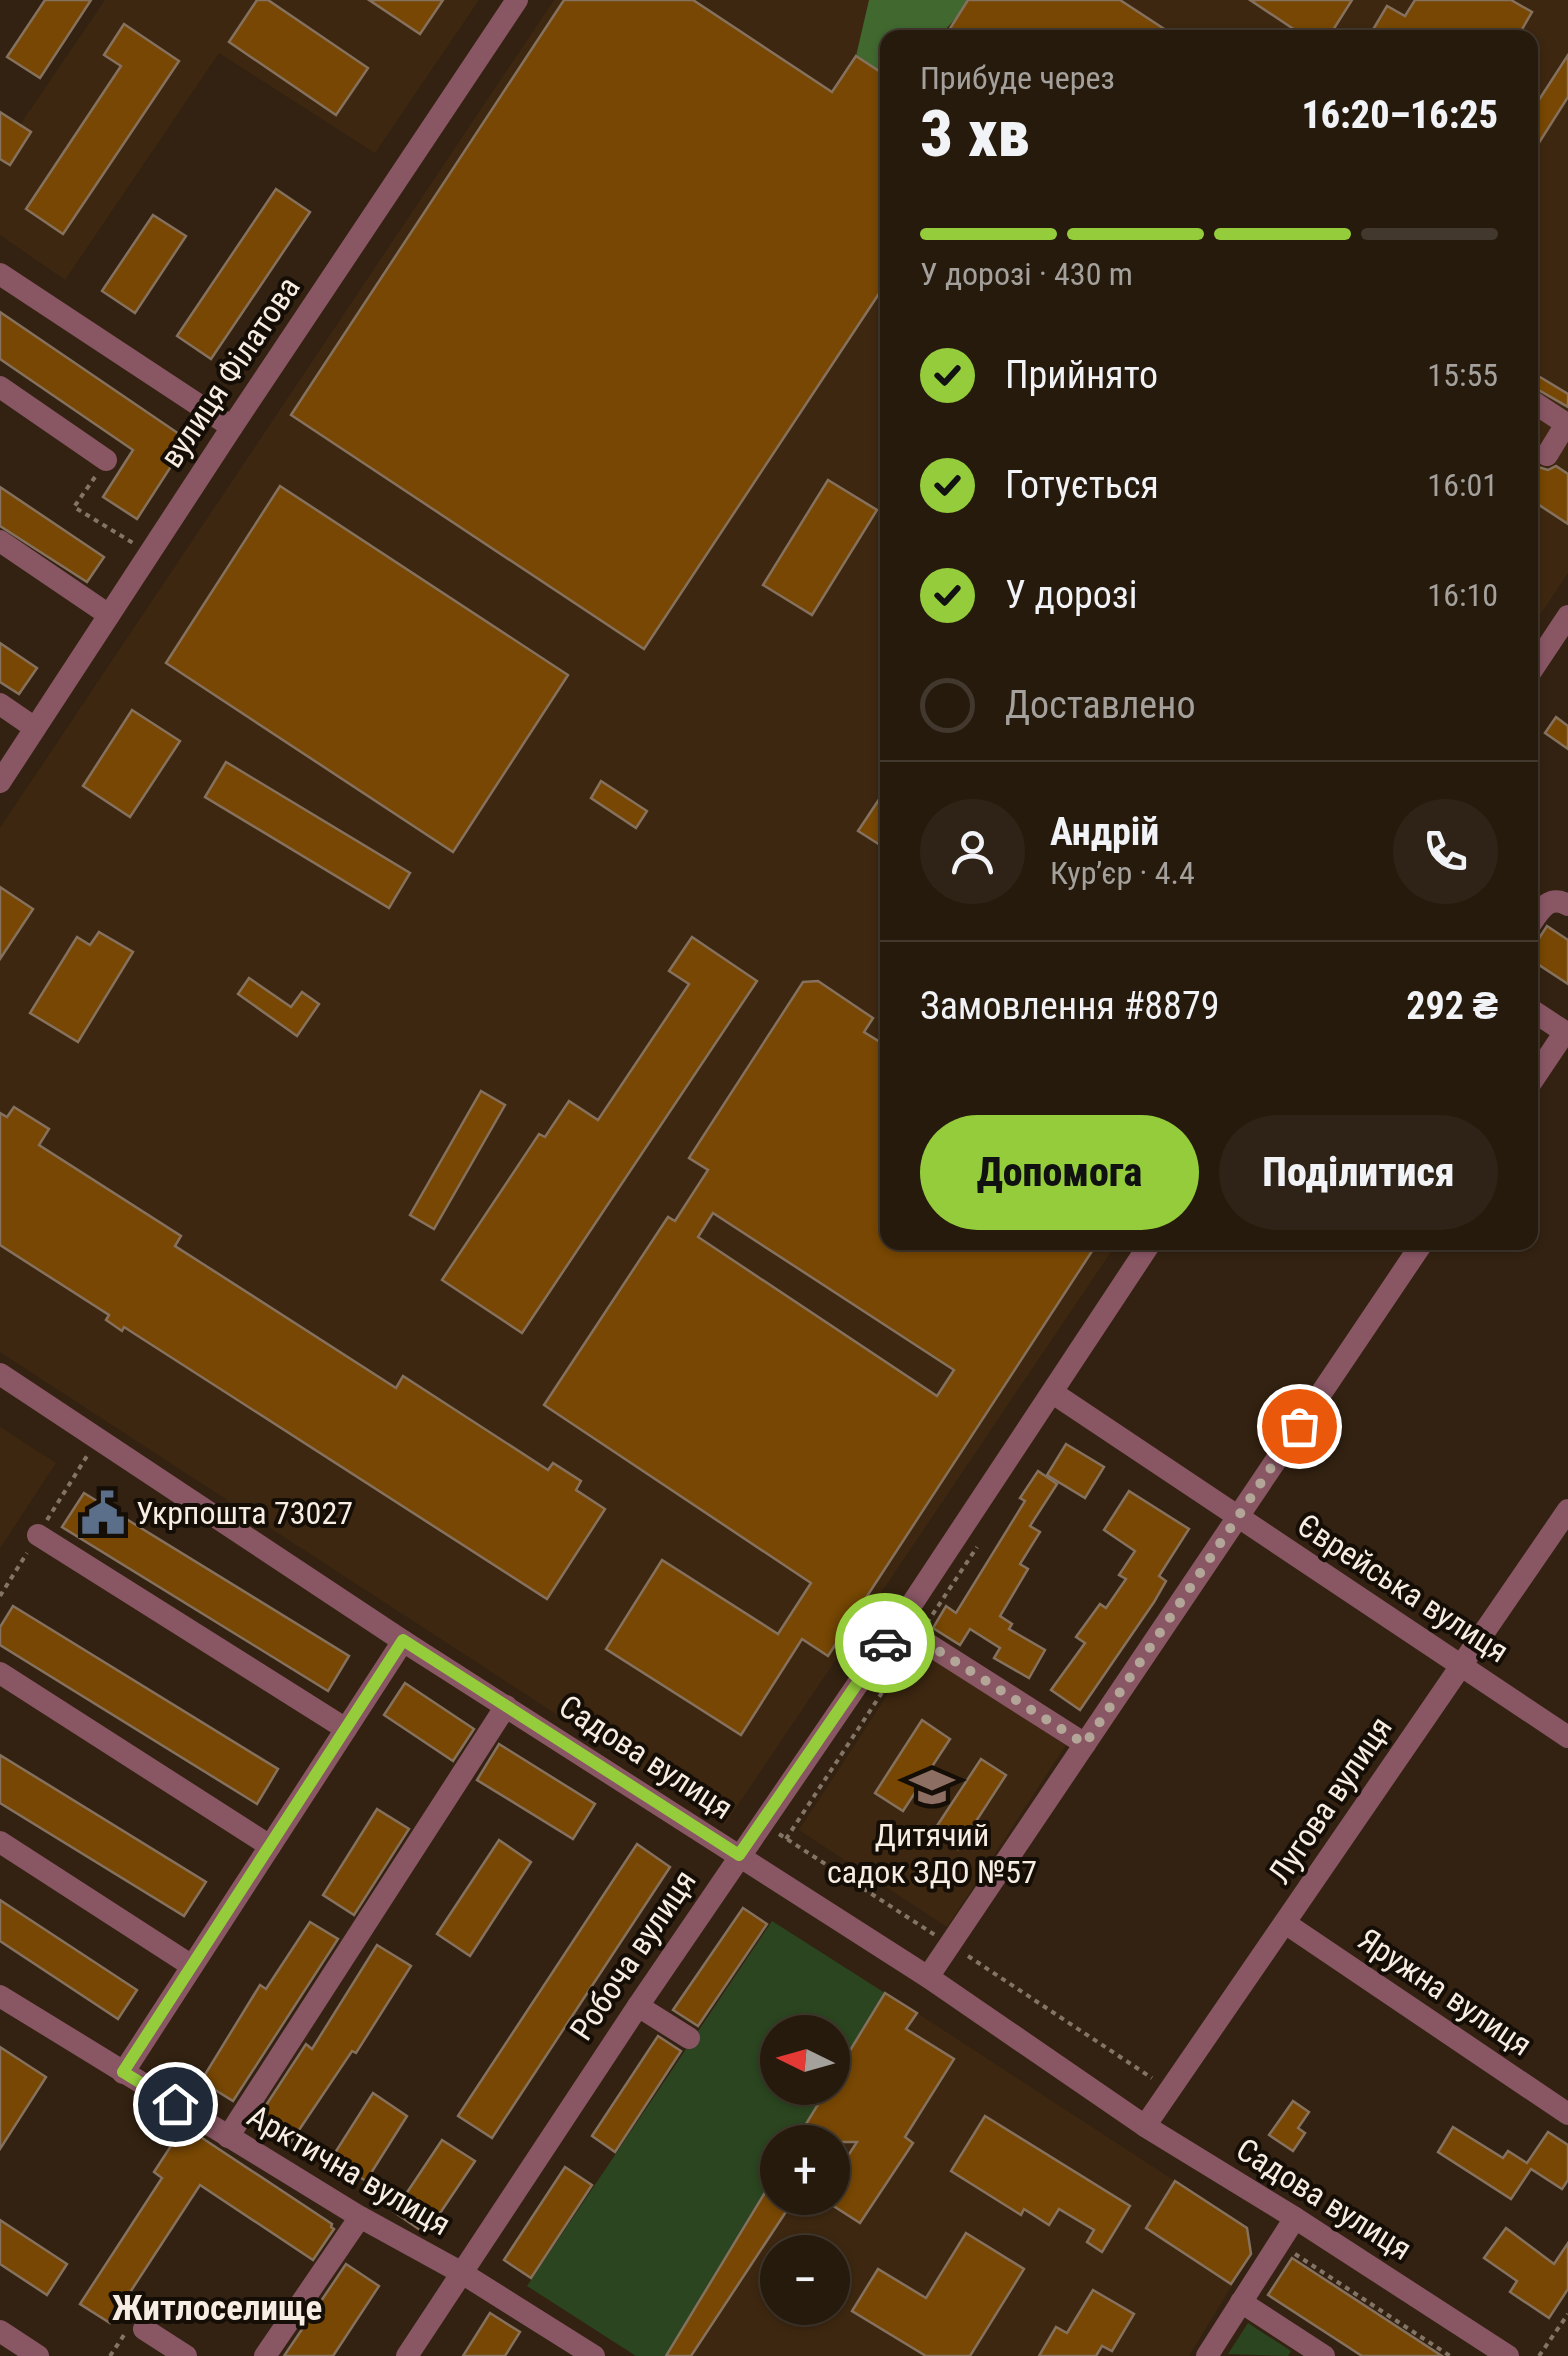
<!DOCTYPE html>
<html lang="uk">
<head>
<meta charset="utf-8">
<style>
	body { margin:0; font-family:"Roboto Condensed",sans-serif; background:#2e2316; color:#f1f3f6; height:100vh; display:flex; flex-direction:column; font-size:38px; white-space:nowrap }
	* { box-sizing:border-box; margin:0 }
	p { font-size:32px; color:#a4a19d }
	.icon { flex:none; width:55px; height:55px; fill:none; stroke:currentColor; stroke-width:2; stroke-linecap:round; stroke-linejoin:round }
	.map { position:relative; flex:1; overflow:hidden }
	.panel { position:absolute; left:880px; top:30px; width:658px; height:1220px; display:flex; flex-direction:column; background:#261a0d; border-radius:20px; box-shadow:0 2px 8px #0004,0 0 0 2px #42382e }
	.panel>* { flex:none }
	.needle { width:65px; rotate:275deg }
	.tools { position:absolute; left:760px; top:2015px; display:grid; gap:20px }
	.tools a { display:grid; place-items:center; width:90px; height:90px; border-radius:50%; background:#261a0d; box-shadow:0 2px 8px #0004,0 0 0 2px #42382e; font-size:50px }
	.pin { position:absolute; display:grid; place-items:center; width:85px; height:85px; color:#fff; margin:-42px; border:5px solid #fff; border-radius:50%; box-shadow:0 2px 10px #0007 }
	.courier { position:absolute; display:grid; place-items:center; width:100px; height:100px; margin:-50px; border:8px solid #94cc3c; border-radius:50%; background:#fff; color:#222; box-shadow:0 2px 12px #0007 }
	.head em { font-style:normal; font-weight:800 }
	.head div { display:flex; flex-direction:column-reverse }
	.head { display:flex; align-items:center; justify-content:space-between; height:170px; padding:0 40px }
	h1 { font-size:65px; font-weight:800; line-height:75px }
	.bar { display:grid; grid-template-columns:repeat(4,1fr); gap:15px 10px; align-content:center; height:120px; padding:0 40px }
	.bar i { height:12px; border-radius:8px; background:#42382e }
	.bar .active { background:#94cc3c }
	.bar p { grid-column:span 4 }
	.line { display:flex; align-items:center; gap:25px; padding:0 40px; border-top:2px solid #42382e }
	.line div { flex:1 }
	.round { display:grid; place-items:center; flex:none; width:105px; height:105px; border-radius:52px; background:#2e2316 }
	ol { padding:0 40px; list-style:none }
	li { display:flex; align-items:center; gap:30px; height:110px }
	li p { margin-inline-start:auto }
	li .icon { padding:10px; border-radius:50%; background:#94cc3c; color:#111; stroke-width:4 }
	li:last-child { color:#a4a19d }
	li i { width:55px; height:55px; border:5px solid #42382e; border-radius:50% }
	.cta { display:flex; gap:20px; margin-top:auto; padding:20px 40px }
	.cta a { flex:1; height:115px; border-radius:60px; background:#94cc3c; color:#111; font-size:40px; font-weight:800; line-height:115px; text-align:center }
	.cta a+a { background:#2e2316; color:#f1f3f6 }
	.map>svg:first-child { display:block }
	.built { fill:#3d2710; fill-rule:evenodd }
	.green { fill:#2a451f }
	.forest { fill:#40682f }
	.building { fill:#774703; stroke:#85715d; stroke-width:2.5; fill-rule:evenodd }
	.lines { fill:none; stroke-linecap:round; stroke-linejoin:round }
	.path { stroke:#837566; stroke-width:4; stroke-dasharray:5 5; stroke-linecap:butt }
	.minor { stroke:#895664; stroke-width:22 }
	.done { stroke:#b3a699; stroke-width:10; stroke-dasharray:0 18 }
	.route { stroke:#94cc3c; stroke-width:12 }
	.labels { text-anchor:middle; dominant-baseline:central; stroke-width:8; stroke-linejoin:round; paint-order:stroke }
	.street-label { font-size:32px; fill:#f8ede2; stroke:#150e07 }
	.poi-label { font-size:32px; fill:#f8ede2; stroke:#150e07; text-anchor:start }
	.neighbourhood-label { font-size:35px; font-weight:bold; fill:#f8ede2; stroke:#150e07 }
</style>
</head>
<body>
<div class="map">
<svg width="1568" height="2356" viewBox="0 0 1568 2356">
	<rect width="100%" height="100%" fill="#321"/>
	<g class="built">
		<polygon points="105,0 479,0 375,153 219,53 65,280 0,235 0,154"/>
		<polygon points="554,0 1568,0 1568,573 1530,630 1530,38 888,38 888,1242 1117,1243 725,1824 0,1352 0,828"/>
		<polygon points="0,1427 56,1463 0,1548"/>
		<polygon points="918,1648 1066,1745 947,1927 799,1830"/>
		<path d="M917,2013L1247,2228L1251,2254L1189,2356H666L777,2171L778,2198H832V2142H795L828,2088H832ZM778,2252H832V2308H778Z"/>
	</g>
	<g class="green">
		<polygon points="772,1921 885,1993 833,2080 832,2032 778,2032 778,2088 828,2088 795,2142 778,2142 777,2171 666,2356 636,2356 527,2286"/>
		<polygon points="1248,2323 1291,2351 1288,2356 1228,2354"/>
	</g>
	<path class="forest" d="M869,0H968C940,43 937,37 888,38L887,77L856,56Z"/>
	<g class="building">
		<polygon points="45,0 91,0 40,78 7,57"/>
		<polygon points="257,0 268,0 368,68 336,115 229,42"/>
		<polygon points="369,0 443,0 420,34"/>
		<polygon points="564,0 693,0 832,92 856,56 888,77 888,280 644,649 291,415"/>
		<polygon points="968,0 1120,0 1178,38 944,38"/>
		<polygon points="1250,0 1352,0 1328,38 1307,38"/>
		<polygon points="1415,0 1511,0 1532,12 1517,38 1368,38 1387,6 1405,16"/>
		<polygon points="124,24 179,61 63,234 26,209 121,66 104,55"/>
		<polygon points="1568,55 1568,97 1530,157 1530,103 1535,106"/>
		<polygon points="0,112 31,132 10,165 0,159"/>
		<polygon points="276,189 310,212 211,359 177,336"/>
		<polygon points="153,215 186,236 135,313 102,291"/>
		<polygon points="0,312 188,440 137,519 103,497 133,450 0,359"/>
		<polygon points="1530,371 1568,394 1568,407 1530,385"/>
		<polygon points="1530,448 1538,467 1548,470 1556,466 1568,474 1568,524 1530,499"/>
		<polygon points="828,480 877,510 812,615 763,585"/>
		<polygon points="280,486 568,675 453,852 166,663"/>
		<polygon points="0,487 104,557 87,582 0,526"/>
		<polygon points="0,643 37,668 19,694 0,682"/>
		<polygon points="132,710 180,741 130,817 83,786"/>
		<polygon points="1556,717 1568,726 1568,749 1545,733"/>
		<polygon points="226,762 410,873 389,908 205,797"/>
		<polygon points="601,781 647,811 636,828 591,798"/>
		<polygon points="888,786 888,850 858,831"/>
		<polygon points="0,887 33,909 0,959"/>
		<polygon points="1547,926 1568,940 1568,984 1530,959 1530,952"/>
		<polygon points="99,932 133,952 78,1042 30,1013 77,937 90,945"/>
		<polygon points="692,937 757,981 522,1333 442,1280 539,1134 545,1137 569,1101 598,1120 689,984 669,971"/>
		<polygon points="249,978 291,1007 302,992 319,1004 297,1036 238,994"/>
		<path d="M818,981L873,1018L864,1032L888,1047V1242H1098L828,1656L802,1639L741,1735L606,1649L662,1560L778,1634L811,1583L544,1405L668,1217L675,1221L708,1170L689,1158L803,982ZM713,1213L954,1370L937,1396L698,1237Z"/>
		<polygon points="481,1091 505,1105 434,1229 410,1215"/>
		<polygon points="14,1107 49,1129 39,1145 181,1236 175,1246 396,1388 403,1376 548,1470 553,1463 581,1481 576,1490 605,1509 547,1599 124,1327 122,1331 106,1320 109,1315 0,1245 0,1113 7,1117"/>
		<polygon points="1066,1444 1104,1467 1085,1498 1047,1475"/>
		<polygon points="1038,1471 1057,1484 1030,1526 1040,1532 1020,1564 1028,1569 1000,1616 1012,1624 1009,1629 1045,1650 1029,1678 994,1658 1000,1648 970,1629 960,1645 933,1628 946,1606 956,1613 1025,1501 1020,1498"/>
		<polygon points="1129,1491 1189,1529 1159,1576 1166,1581 1154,1602 1080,1710 1051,1690 1085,1643 1076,1637 1100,1604 1106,1608 1126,1579 1119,1575 1135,1551 1104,1530"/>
		<polygon points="84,1493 349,1656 328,1691 62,1527"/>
		<polygon points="13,1606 278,1769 257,1804 0,1645 0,1627"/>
		<polygon points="405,1683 474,1729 453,1761 384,1715"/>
		<polygon points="922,1720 950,1739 903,1811 875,1793"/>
		<polygon points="499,1744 595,1804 573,1839 477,1780"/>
		<polygon points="0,1755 206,1882 184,1916 0,1803"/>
		<polygon points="981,1759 1006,1775 958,1849 933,1832"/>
		<polygon points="377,1809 409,1829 354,1915 323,1895"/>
		<polygon points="499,1840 531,1862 470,1956 437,1934"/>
		<polygon points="637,1844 670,1867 492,2138 458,2116"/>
		<polygon points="0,1900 137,1990 118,2019 0,1941"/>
		<polygon points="743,1908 767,1924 698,2026 673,2010"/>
		<polygon points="310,1922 338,1939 233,2101 201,2081 260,1985 266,1989"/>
		<polygon points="377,1945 411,1966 356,2053 352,2051 291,2142 257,2119 306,2044 312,2049"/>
		<polygon points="885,1993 917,2013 906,2029 954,2059 905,2137 913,2143 860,2223 832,2205 832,2180 857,2142 795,2142 828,2088 832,2088 832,2080"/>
		<polygon points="658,2036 681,2051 615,2152 592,2136"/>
		<polygon points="0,2047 46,2077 0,2149"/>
		<polygon points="373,2093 407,2116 366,2181 331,2159"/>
		<polygon points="1293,2101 1309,2112 1298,2128 1305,2133 1293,2151 1269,2135"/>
		<polygon points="985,2116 1130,2206 1102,2252 1087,2242 1094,2230 1059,2209 1049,2225 1024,2209 1021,2215 951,2171"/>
		<polygon points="184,2126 332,2224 331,2227 334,2229 313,2260 200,2185 110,2323 80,2304 162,2178 154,2172"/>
		<polygon points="1453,2127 1503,2158 1508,2151 1527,2163 1548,2132 1568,2145 1568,2180 1562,2189 1531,2169 1511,2199 1438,2152"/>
		<polygon points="442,2140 475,2161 426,2234 394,2212"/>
		<polygon points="565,2167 592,2185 531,2278 504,2260"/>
		<polygon points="778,2171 778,2198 795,2198 691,2356 666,2356"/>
		<polygon points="1175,2181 1247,2228 1251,2254 1231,2284 1146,2228"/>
		<polygon points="0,2220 67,2264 47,2295 0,2264"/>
		<polygon points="1506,2228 1554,2264 1568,2243 1568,2289 1549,2318 1510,2292 1517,2281 1484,2258"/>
		<polygon points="966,2233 1024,2269 970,2356 926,2356 852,2311 878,2269 926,2298"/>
		<polygon points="1292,2258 1442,2356 1362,2356 1268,2295"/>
		<polygon points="346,2264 379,2286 333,2356 284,2356"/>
		<polygon points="1093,2290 1134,2314 1112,2351 1102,2346 1096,2356 1039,2356 1056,2327 1067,2333"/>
		<polygon points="490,2313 520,2332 505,2356 463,2356"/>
	</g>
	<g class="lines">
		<g class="path">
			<polyline points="95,477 74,507 133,543"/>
			<polyline points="47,1520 87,1456"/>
			<polyline points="0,1596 27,1553"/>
			<polyline points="927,1623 977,1547"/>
			<polyline points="779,1834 935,1935"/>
			<polyline points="786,1839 906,1656"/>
			<polyline points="968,1956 1152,2078"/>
			<polyline points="1295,2254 1450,2356"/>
			<polyline points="110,2356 124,2335"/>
			<polyline points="1539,2356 1568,2314"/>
		</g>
		<g class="minor">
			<polyline points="0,274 232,427"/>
			<polyline points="0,387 106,460"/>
			<polyline points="1530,400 1568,425"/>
			<polyline points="1547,455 1566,424"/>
			<polyline points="0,541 109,615"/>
			<polyline points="1530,673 1568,616"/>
			<polyline points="0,704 35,728"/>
			<polyline points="0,782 232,427 517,0"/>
			<path d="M1530,925C1540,910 1549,894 1568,905"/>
			<polyline points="1530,1009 1568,1034"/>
			<polyline points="1530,1084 1565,1032"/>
			<polyline points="0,1374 403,1641 928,1977 1145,2126 1295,2218 1508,2356"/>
			<polyline points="1053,1393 1568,1737"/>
			<polyline points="38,1535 346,1729"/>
			<polyline points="898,1625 1085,1744"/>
			<polyline points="0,1673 270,1846"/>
			<polyline points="0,1842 192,1966"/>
			<polyline points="1285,1923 1568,2114"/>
			<polyline points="928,1977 1423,1242"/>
			<polyline points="0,1996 360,2217 462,2273 594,2356"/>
			<polyline points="638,2006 689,2038"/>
			<polyline points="123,2073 403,1641"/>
			<polyline points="1145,2126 1568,1510"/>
			<polyline points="228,2137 506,1706"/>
			<polyline points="1241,2302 1324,2356"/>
			<polyline points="144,2329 186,2356"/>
			<polyline points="0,2331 38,2356"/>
			<polyline points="265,2356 360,2217"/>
			<polyline points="407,2356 638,2006 898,1625 1151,1242"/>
			<polyline points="1207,2356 1295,2218"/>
		</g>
	</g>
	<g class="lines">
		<polyline class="done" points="885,1643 898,1625 1085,1744 1299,1426"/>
		<polyline class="route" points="175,2104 123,2072 403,1640 739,1855 885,1643"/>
	</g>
	<defs>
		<g id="civic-bare" transform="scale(3.45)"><path d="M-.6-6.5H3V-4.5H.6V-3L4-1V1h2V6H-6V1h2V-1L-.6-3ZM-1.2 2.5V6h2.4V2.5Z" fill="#5c6f8a" stroke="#150e07" stroke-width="2.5" paint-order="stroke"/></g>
		<g id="school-bare" transform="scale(3.45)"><path d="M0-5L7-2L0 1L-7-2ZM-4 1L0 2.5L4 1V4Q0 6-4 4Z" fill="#8d6e63" stroke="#150e07" stroke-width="2.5" paint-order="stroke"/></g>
	</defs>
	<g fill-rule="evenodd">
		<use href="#civic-bare" x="103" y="1513"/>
		<use href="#school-bare" x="932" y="1787"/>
	</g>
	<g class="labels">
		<g class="street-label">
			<text transform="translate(230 372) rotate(-56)">вулиця Філатова</text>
			<text transform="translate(1403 1588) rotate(33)">Єврейська вулиця</text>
			<text transform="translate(646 1757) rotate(33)">Садова вулиця</text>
			<text transform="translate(1330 1800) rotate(-56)">Лугова вулиця</text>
			<text transform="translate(633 1955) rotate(-56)">Робоча вулиця</text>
			<text transform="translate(1445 1992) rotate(34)">Яружна вулиця</text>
			<text transform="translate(349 2170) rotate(30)">Арктична вулиця</text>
			<text transform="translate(1324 2199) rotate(32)">Садова вулиця</text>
		</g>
		<g class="poi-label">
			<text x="136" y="1513">Укрпошта 73027</text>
			<text x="932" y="1835" text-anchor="middle">Дитячий<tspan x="932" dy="37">садок ЗДО №57</tspan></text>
		</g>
		<g class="neighbourhood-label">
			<text x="217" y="2308">Житлоселище</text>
		</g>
	</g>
</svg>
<div class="tools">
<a><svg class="needle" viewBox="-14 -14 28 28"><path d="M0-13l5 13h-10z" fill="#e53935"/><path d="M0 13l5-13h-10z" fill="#a4a19d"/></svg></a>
<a>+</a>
<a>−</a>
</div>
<div class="pin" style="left:1299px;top:1426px;background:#ea580c"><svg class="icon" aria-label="bag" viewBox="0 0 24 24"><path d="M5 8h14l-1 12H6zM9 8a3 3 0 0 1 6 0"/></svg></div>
<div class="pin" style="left:175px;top:2104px;background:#1f2937"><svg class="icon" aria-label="home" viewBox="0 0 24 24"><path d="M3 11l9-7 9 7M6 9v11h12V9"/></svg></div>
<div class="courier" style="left:885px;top:1643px"><svg class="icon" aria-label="car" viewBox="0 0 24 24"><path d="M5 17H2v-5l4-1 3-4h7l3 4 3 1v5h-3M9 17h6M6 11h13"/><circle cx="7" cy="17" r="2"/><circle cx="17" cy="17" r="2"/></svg></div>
<section class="panel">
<div class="head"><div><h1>3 хв</h1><p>Прибуде через</p></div><em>16:20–16:25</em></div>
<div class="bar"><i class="active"></i><i class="active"></i><i class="active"></i><i></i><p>У дорозі · 430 m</p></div>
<ol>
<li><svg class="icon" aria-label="check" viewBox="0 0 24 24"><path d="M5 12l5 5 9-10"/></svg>Прийнято<p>15:55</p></li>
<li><svg class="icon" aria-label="check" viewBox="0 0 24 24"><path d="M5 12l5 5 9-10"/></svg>Готується<p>16:01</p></li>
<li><svg class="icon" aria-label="check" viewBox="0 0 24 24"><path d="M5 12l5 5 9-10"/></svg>У дорозі<p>16:10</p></li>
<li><i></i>Доставлено</li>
</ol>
<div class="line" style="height:180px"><a class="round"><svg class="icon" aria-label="person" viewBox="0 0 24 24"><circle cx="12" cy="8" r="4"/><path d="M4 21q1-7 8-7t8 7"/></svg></a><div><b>Андрій</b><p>Кур’єр · 4.4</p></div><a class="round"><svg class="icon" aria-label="phone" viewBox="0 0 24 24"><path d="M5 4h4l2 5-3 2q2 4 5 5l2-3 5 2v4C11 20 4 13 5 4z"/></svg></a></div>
<div class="line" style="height:130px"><div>Замовлення #8879</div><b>292 ₴</b></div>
<div class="cta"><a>Допомога</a><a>Поділитися</a></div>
</section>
</div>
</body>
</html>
